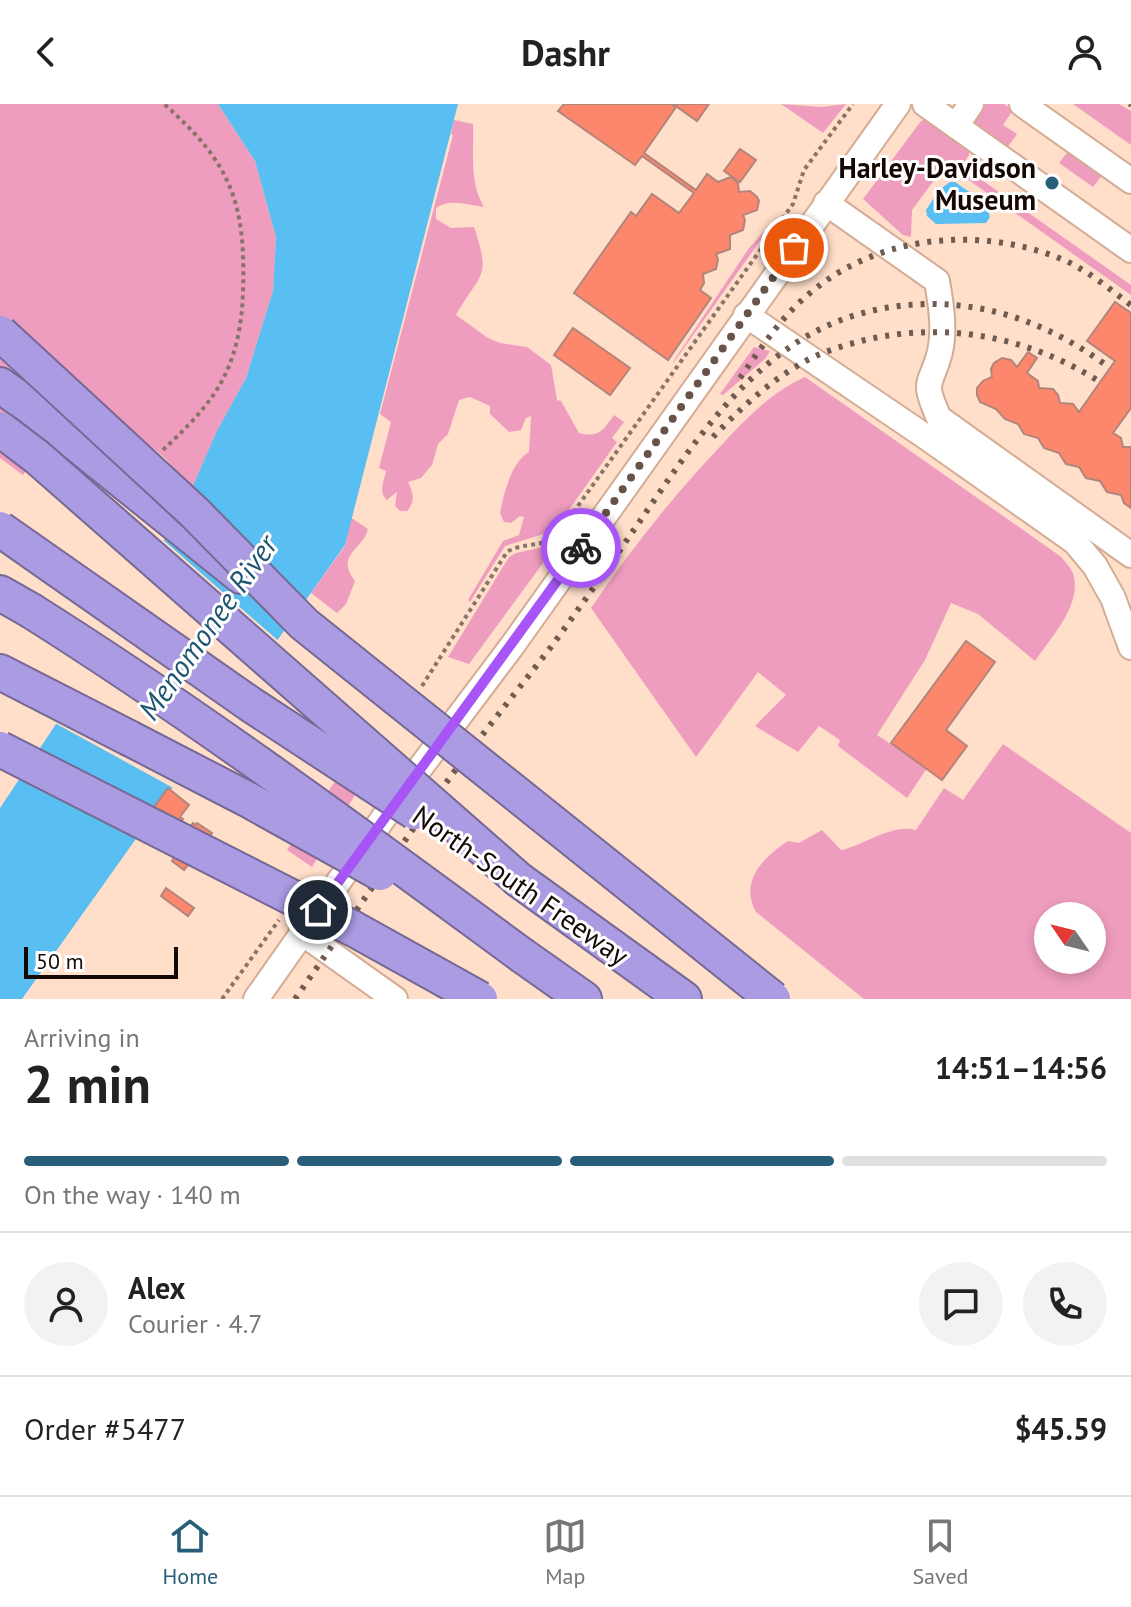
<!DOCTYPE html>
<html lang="en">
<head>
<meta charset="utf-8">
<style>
	body { margin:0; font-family:"PT Sans",sans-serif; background:#f2f2f2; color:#222; height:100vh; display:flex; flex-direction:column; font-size:30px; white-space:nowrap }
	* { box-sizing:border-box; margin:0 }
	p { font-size:26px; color:#767676 }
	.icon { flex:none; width:44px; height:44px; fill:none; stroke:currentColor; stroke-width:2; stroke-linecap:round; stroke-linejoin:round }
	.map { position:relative; height:895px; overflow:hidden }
	.drawer { display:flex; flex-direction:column; background:#fff; flex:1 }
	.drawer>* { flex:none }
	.needle { width:52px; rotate:305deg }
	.buttons { position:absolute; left:1034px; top:798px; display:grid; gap:16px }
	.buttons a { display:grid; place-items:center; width:72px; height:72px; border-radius:50%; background:#fff; box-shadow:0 4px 12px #0003; font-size:40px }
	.scale { position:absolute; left:24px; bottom:20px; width:154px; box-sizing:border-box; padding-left:8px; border:4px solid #150802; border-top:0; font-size:22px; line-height:28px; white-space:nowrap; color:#150802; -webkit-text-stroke:6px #fff; paint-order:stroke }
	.pin { position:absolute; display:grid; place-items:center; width:68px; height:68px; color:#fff; margin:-34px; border:4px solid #fff; border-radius:50%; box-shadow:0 2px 8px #0007 }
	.courier { position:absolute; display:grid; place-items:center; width:80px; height:80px; margin:-40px; border:6px solid #a855f7; border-radius:50%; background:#fff; color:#222; box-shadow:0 2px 10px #0007 }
	.overview em { font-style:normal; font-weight:800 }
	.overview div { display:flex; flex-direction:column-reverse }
	.overview { display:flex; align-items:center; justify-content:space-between; height:136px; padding:0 24px }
	h1 { font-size:52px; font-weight:800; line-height:60px }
	.bar { display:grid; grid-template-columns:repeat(4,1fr); gap:12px 8px; align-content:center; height:96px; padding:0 24px }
	.bar i { height:10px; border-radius:6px; background:#e0e0e0 }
	.bar .active { background:#285e79 }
	.bar p { grid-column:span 4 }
	.line { display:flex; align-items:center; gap:20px; padding:0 24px; border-top:2px solid #e0e0e0 }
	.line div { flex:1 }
	.round { display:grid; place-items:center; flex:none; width:84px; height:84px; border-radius:42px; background:#f2f2f2 }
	header { display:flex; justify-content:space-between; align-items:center; height:104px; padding:0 24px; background:#fff; font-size:36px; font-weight:800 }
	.tabs { display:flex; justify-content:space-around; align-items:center; height:112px; border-top:2px solid #e0e0e0; background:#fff; font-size:22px; color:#767676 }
	.tabs a { display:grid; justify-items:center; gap:4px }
	.tabs .active { color:#285e79 }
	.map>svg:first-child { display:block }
	.green { fill:#ef9dbf; fill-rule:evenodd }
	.water { fill:#59bef2 }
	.pier { fill:#ffdeca }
	.building { fill:#fd876d; stroke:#b2857b; stroke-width:2 }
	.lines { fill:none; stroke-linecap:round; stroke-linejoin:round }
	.minor-casing { stroke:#d4ac94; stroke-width:28 }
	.highway-casing { stroke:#766894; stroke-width:38 }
	.path { stroke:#8b7467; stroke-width:4; stroke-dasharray:4 4; stroke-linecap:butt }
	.minor { stroke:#fff; stroke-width:24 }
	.highway { stroke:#aa9be3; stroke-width:34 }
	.rail { stroke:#705b50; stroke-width:6; stroke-dasharray:4 8; stroke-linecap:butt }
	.highway-bridge-casing { stroke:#766894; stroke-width:38; stroke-linecap:butt }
	.highway-bridge { stroke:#aa9be3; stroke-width:34 }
	.done { stroke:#675348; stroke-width:8; stroke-dasharray:0 14.4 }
	.route { stroke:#a855f7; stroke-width:10 }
	.poi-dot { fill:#285e79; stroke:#fff; stroke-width:3 }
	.labels { text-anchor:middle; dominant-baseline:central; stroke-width:6; stroke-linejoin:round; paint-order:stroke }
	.poi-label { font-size:28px; font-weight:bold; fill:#150802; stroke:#fff; text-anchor:end }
	.street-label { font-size:28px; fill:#150802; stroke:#fff }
	.water-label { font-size:30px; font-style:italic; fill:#205671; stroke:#fff }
</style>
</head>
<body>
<header><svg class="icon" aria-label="back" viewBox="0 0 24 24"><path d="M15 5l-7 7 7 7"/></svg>Dashr<svg class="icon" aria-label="person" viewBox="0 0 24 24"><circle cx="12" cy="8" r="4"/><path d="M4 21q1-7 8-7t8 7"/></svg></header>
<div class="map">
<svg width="1131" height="895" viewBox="0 0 1131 895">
	<rect width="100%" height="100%" fill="#ffdeca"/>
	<g class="green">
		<polygon points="0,0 218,0 255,57 276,133 273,187 246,274 217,328 192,384 165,354 84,287 23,371 0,354"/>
		<polygon points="781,0 822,3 846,0 823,29"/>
		<polygon points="984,0 1004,0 1013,6 1003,21 1017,30 1007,44 971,19"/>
		<polygon points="1073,0 1119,0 1131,7 1131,41"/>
		<polygon points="926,15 969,45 969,51 962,62 1131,181 1131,191 946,60 912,106 911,133 903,131 863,95 921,17"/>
		<path d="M454,16L473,20C474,49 469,78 484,103C468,101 450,94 436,104V115L451,124L474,123C492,176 480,168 456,211L488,234L500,239L527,243L551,261L557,296L561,297L579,329C598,334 603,327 614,311L624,318L612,334L617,338L554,427L505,442L470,498L468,496L503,437L519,431L524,413L520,412L511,419L504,418L500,409C504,390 511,358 529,348L531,312L526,314L521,326L509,328L490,310V302L470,293L459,296L448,330L438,340L432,361L421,374L408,378C413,388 416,397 407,407H400L395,402L397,388L387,396C378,388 384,377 386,367L379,364L391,318L380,310L453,31L451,30Z"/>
		<polygon points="1069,46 1103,70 1093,83 1059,59"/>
		<polygon points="777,113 674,258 673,258 749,144"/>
		<polygon points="754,243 770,247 765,255 723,291 720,290"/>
		<path d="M805,273L1060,452C1064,456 1069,462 1072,467C1085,498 1051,533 1035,557L978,510L951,499L925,556L877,631L927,664L907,694L838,642L840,636L819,622L798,648L755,622L786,591L758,568L696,653L591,504C629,448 669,397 715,348C742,319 769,289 805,273Z"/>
		<path d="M350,413L368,425C363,446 335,450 355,477L346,500L337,509L311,489L345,442Z"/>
		<polygon points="557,440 469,560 448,553 509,453 516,449"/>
		<path d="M1003,640L1131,729V895H864L756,808C739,778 763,753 788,737L799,739L822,726L841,746C864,741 893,719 916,726L944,684L963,696ZM1092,812V856H1048V812Z"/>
		<polygon points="341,669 361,681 312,763 287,746"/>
	</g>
	<g class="water">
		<polygon points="218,0 458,0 345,441 22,895 0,895 0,704 62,611 132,496 192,384 217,327 246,274 273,187 276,133 255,57"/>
		<polygon points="950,78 955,78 985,99 990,113 986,119 936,120 927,112 926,106 939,86"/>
	</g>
	<polygon class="pier" points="161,434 281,539 177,686 53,618 128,494"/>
	<g class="building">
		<polygon points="564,0 671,0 676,3 644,49 696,86 707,70 718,78 731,73 738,79 739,88 750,87 757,93 759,97 757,106 743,111 745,116 743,126 730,131 730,145 716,150 718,155 716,165 703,170 704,179 700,186 711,194 668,256 574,189 631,108 636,112 652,90 679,109 694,89 642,52 635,61 558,7"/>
		<polygon points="673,0 709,0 697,17"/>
		<polygon points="740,45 756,56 740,78 724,67"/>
		<polygon points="1115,198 1131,209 1131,304 1113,329 1121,334 1123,343 1131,343 1131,404 1124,399 1121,391 1107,388 1100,377 1086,374 1079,363 1066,360 1059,349 1044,344 1038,334 1024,330 1018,320 1005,315 996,305 980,298 977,291 977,284 983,277 992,273 991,265 994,259 1002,254 1011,256 1017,263 1028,248 1037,254 1027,269 1038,277 1039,284 1053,285 1058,291 1060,299 1073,300 1079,308 1115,257 1087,237"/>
		<polygon points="573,224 630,264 610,291 554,251"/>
		<polygon points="966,537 995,558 946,626 967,642 942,676 891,639"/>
		<polygon points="168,684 189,701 180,713 183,715 180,720 145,716"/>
		<polygon points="193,719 196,721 197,719 212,729 199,747 182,735"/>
		<polygon points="178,748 191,757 184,766 172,757"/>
		<polygon points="166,784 194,804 188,812 161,792"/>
	</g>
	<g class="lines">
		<g class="minor-casing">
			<g id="minor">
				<polyline points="925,0 1131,146"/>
				<polyline points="1022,0 1131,77"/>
				<polyline points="956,22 971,0"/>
				<path d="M826,99L937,177C941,200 945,225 940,248C931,283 921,274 939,314L1131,451"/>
				<polyline points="746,211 929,335 1075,438 1095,462 1113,494 1131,543"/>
				<polyline points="302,829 395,895"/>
				<polyline points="256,895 399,692 512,542 898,0"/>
			</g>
		</g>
		<g class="highway-casing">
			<g id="highway">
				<polyline points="0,281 32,304 241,472"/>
				<polyline points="0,489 30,506"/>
				<polyline points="0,568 129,634"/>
				<polyline points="519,776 684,895"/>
				<polyline points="523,852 584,895"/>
			</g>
		</g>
		<g class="path">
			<polyline points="1129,0 1131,2"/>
			<path d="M163,346C183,327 205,306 219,282C236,254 242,220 243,188C246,99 231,59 164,0"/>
			<path d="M422,582L507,448C522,438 545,444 558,430L793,100L804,66L853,0"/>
			<polyline points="222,895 279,816"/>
		</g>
		<use href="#minor" class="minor"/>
		<use href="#highway" class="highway"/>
		<g class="rail">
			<path d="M740,274C761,244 781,213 810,189C878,131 978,122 1059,154C1085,164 1108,184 1131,201"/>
			<path d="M713,333C738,307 765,281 797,262C817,249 842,242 865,236C947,217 1030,233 1100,278"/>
			<path d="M295,895C348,819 400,742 454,668C487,624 521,582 554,539C580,503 606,467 631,430C677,364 722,290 790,243C829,215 878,201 926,200C995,199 1055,223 1110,264"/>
		</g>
		<g class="highway-bridge-casing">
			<g id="highway-bridge">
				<polyline points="0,229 195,409 304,520 773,895"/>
				<polyline points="0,325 37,353 519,776"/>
				<polyline points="0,425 250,600 415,708"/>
				<path d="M30,506C200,613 361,733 523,852"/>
				<polyline points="129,634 247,695 380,769"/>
				<polyline points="0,645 354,825 480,895"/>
			</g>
		</g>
		<use href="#highway-bridge" class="highway-bridge"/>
	</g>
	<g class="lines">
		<polyline class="done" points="581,444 794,144"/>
		<polyline class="route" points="318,806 581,444"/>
	</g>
	<circle class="poi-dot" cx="1052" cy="79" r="8"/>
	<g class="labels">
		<g class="poi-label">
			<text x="1036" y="63">Harley-Davidson<tspan x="1036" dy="32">Museum</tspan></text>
		</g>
		<g class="street-label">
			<text transform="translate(521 781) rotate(35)">North-South Freeway</text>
		</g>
		<g class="water-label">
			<text transform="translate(207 523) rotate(-55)">Menomonee River</text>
		</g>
	</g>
</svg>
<div class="buttons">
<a><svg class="needle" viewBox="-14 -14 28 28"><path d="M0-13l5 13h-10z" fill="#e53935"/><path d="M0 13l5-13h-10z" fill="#767676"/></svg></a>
</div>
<div class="scale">50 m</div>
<div class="pin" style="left:794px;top:144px;background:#ea580c"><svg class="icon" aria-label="bag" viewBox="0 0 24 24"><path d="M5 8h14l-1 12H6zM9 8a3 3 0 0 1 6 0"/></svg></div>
<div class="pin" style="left:318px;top:806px;background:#1f2937"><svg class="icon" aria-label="home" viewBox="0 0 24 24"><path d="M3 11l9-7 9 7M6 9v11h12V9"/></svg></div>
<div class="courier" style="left:581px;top:444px"><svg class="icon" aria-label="bike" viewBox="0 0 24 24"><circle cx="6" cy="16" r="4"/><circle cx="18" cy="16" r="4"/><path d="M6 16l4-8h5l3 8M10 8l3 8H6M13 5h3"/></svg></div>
</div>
<section class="drawer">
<div class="overview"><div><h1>2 min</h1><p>Arriving in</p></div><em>14:51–14:56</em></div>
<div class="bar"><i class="active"></i><i class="active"></i><i class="active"></i><i></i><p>On the way · 140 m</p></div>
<div class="line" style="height:144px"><a class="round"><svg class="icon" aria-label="person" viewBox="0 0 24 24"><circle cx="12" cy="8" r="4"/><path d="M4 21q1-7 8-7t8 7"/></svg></a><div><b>Alex</b><p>Courier · 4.7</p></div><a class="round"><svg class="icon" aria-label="chat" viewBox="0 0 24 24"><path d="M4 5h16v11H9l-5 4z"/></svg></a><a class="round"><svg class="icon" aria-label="phone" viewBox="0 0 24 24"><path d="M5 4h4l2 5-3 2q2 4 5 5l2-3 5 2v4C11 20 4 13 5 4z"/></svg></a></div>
<div class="line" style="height:104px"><div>Order #5477</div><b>$45.59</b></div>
</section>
<nav class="tabs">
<a class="active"><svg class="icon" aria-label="home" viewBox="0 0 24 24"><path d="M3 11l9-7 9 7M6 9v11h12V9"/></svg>Home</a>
<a><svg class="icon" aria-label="map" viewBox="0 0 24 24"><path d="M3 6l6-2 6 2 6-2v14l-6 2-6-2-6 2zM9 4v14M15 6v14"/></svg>Map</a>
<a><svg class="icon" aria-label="saved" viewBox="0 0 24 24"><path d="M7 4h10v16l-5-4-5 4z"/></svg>Saved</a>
</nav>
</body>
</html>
